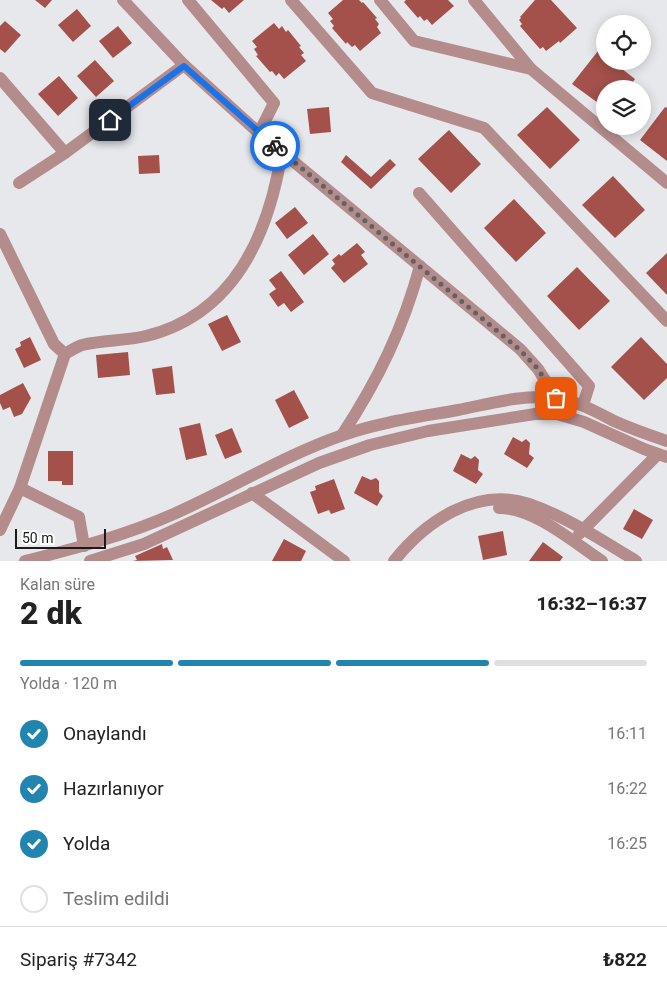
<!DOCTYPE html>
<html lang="tr">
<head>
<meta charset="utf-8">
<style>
	body { margin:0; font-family:Roboto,sans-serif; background:#f6f6f6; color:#222; height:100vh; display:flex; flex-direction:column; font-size:19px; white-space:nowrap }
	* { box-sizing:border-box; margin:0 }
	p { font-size:16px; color:#767676 }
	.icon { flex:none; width:28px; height:28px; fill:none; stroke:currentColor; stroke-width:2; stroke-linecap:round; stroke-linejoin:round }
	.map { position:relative; height:561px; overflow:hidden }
	.panel { display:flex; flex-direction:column; background:#fff; flex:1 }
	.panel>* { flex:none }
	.buttons { position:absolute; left:596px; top:15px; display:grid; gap:10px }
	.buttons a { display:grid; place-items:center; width:55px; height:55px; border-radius:50%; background:#fff; box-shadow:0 2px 12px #0003; font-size:25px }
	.scale { position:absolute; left:15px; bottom:12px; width:91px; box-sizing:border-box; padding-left:5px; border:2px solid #1a1a1c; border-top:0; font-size:14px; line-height:18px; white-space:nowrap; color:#1a1a1c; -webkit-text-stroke:4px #fff; paint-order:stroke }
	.pin { position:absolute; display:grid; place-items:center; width:42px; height:42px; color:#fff; margin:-21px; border-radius:10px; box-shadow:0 2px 8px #0006 }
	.courier { position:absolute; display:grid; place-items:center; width:50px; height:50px; margin:-25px; border:4px solid #1a73e8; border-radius:50%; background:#fff; color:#222; box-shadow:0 1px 6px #0007 }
	.summary em { font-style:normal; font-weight:800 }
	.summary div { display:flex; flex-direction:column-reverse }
	.summary { display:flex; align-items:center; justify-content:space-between; height:85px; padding:0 20px }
	h1 { font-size:32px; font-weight:800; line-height:38px }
	.bar { display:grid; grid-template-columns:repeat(4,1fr); gap:8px 5px; align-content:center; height:60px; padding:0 20px }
	.bar i { height:6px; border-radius:4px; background:#e0e0e0 }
	.bar .selected { background:#2285af }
	.bar p { grid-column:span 4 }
	.line { display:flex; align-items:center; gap:12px; padding:0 20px; border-top:1px solid #e0e0e0 }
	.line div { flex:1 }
	ol { padding:0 20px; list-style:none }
	li { display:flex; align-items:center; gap:15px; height:55px }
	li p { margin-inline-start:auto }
	li .icon { padding:5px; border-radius:50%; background:#2285af; color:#fff; stroke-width:4 }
	li:last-child { color:#767676 }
	li i { width:28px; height:28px; border:2px solid #e0e0e0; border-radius:50% }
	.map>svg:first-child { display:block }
	.building { fill:#a3514a }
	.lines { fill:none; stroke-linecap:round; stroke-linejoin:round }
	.minor { stroke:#b48c8b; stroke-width:12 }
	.done { stroke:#626265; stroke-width:5; stroke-dasharray:0 9 }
	.route { stroke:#1a73e8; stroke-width:6 }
</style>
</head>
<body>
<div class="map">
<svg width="667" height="561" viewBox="0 0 667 561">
	<rect width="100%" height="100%" fill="#e7e8ec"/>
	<g class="building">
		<polygon points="35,0 52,0 45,8"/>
		<polygon points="211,0 244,0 229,13 224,7 222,9"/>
		<polygon points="343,0 359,0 362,3 363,2 377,18 375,19 379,24 377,27 381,33 360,51 355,45 352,47 347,42 346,44 332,28 334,26 330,21 333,19 328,13"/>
		<polygon points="406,0 448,0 454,6 432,25 427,19 424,21 420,16 418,18 404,2"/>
		<polygon points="535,0 551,0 577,28 560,43 559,41 546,51 543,47 540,49 520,26 522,24 519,20 521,18 520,17"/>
		<polygon points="77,9 91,26 73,42 58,25"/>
		<polygon points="5,21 21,35 5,53 0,49 0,26"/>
		<polygon points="274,23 279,29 282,26 286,32 288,30 301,46 299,47 304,53 301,55 306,61 284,79 279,73 276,76 272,71 270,72 256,56 258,55 254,49 257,47 252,41"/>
		<polygon points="118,26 132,43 113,58 99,41"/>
		<polygon points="598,51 605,56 605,61 612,61 635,79 628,89 605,89 605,108 572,84"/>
		<polygon points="95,60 114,81 96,97 77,76"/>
		<polygon points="59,76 78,98 58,116 38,94"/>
		<polygon points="329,107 331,132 310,134 307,109"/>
		<polygon points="547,107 580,140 550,169 517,135"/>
		<polygon points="665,107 667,108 667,161 640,140"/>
		<polygon points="449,130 481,164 451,193 418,159"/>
		<polygon points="159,155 160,173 139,174 138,156"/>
		<polygon points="346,155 371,177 390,159 396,165 371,189 341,162"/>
		<polygon points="613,176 645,210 615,238 582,205"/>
		<polygon points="514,199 546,233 516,262 484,228"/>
		<polygon points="295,207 308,223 287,239 275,223"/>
		<polygon points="313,234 329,254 304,275 288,255"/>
		<polygon points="357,243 365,252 361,255 368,264 344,283 331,268 335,264 332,260 339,254 341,256"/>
		<polygon points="667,253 667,295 646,273"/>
		<polygon points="577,267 610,301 579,330 547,296"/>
		<polygon points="281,271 304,302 291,312 284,303 278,307 269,294 276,289 269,280"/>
		<polygon points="227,315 241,342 222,351 208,324"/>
		<polygon points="30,337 41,360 24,368 15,349 21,346 20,342"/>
		<polygon points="641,337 667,364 667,378 644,400 611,367"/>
		<polygon points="128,352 130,375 98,378 96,355"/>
		<polygon points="172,366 175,393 156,395 152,369"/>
		<polygon points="23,383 31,398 22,414 14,417 10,407 3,410 0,403 0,395"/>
		<polygon points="294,390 309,418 289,428 275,400"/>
		<polygon points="200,423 207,455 186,460 179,428"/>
		<polygon points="232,428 242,452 225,459 215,435"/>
		<polygon points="513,437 522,442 526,439 530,443 529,454 534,458 527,468 504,454"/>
		<polygon points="48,451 73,451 73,485 62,485 62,481 48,481"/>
		<polygon points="461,454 471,459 475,456 479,460 478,470 483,474 476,484 453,471"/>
		<polygon points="362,476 371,480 376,478 379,481 379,492 383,496 377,506 354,493"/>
		<polygon points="334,479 345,509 331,514 329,510 318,514 310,492 316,490 315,486"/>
		<polygon points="634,509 653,520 642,539 623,529"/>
		<polygon points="503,531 507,555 483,560 478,536"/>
		<polygon points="284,539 306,551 301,561 272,561"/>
		<polygon points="543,542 563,557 560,561 529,561"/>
		<polygon points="162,544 163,549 167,547 173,560 133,561 137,560 135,556"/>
	</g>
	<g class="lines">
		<g class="minor">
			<polyline points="123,0 184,65 259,133 520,349 538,369 556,398"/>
			<polyline points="188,0 274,103 259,133"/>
			<polyline points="291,0 372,93 484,128 667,321"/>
			<polyline points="380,0 414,41 531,69 667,183"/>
			<polyline points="474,0 531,69"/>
			<polyline points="0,78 65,153"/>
			<polyline points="19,183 65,153 184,65"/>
			<polyline points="419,193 589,386 583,405"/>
			<polyline points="0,234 54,344 65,354"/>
			<path d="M342,435C378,380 403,329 420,266"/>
			<polyline points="20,488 79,517 84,546"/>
			<polyline points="252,493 344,561"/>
			<path d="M499,508C535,508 573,542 602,561"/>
			<path d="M0,530L20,488L65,354C70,351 76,347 82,345C103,340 125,341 146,336C235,314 269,234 282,151"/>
			<polyline points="579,534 658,454"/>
			<path d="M25,561C77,548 127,535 176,513C232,488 285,455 343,435C380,422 419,417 458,410C489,404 522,394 555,398C577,401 595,411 614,421C632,429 649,435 667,441"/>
			<polyline points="90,561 144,544 319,463 370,445 428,431 535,414 557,414 584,422 644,449 667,457"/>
			<path d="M394,561C425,522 476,486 529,504C567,517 602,540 636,561"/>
		</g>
	</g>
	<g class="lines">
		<polyline class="done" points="275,146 520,350 538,369 556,398"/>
		<polyline class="route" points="110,120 184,66 275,146"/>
	</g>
</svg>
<div class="buttons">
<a><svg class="icon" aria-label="locate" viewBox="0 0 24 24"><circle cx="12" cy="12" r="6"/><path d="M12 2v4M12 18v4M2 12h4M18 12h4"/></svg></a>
<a><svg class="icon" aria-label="layers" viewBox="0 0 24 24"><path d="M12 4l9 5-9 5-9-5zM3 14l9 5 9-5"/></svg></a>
</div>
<div class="scale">50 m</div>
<div class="pin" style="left:556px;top:398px;background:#ea580c"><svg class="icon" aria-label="bag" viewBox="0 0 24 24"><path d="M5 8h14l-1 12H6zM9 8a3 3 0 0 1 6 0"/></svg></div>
<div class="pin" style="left:110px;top:120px;background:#1f2937"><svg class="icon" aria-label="home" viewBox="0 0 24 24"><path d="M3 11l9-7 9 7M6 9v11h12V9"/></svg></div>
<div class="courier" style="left:275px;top:146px"><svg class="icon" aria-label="bike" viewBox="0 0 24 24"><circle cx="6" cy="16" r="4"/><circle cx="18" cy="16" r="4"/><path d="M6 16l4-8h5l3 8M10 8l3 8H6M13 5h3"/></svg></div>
</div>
<section class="panel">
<div class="summary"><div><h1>2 dk</h1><p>Kalan süre</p></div><em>16:32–16:37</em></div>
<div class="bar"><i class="selected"></i><i class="selected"></i><i class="selected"></i><i></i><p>Yolda · 120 m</p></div>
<ol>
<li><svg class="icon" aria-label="check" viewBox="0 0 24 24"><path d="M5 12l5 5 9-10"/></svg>Onaylandı<p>16:11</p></li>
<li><svg class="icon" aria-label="check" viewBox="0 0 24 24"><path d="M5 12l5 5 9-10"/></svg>Hazırlanıyor<p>16:22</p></li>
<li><svg class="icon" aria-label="check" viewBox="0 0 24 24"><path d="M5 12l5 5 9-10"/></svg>Yolda<p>16:25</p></li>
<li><i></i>Teslim edildi</li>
</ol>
<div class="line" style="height:65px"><div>Sipariş #7342</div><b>₺822</b></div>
</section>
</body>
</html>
